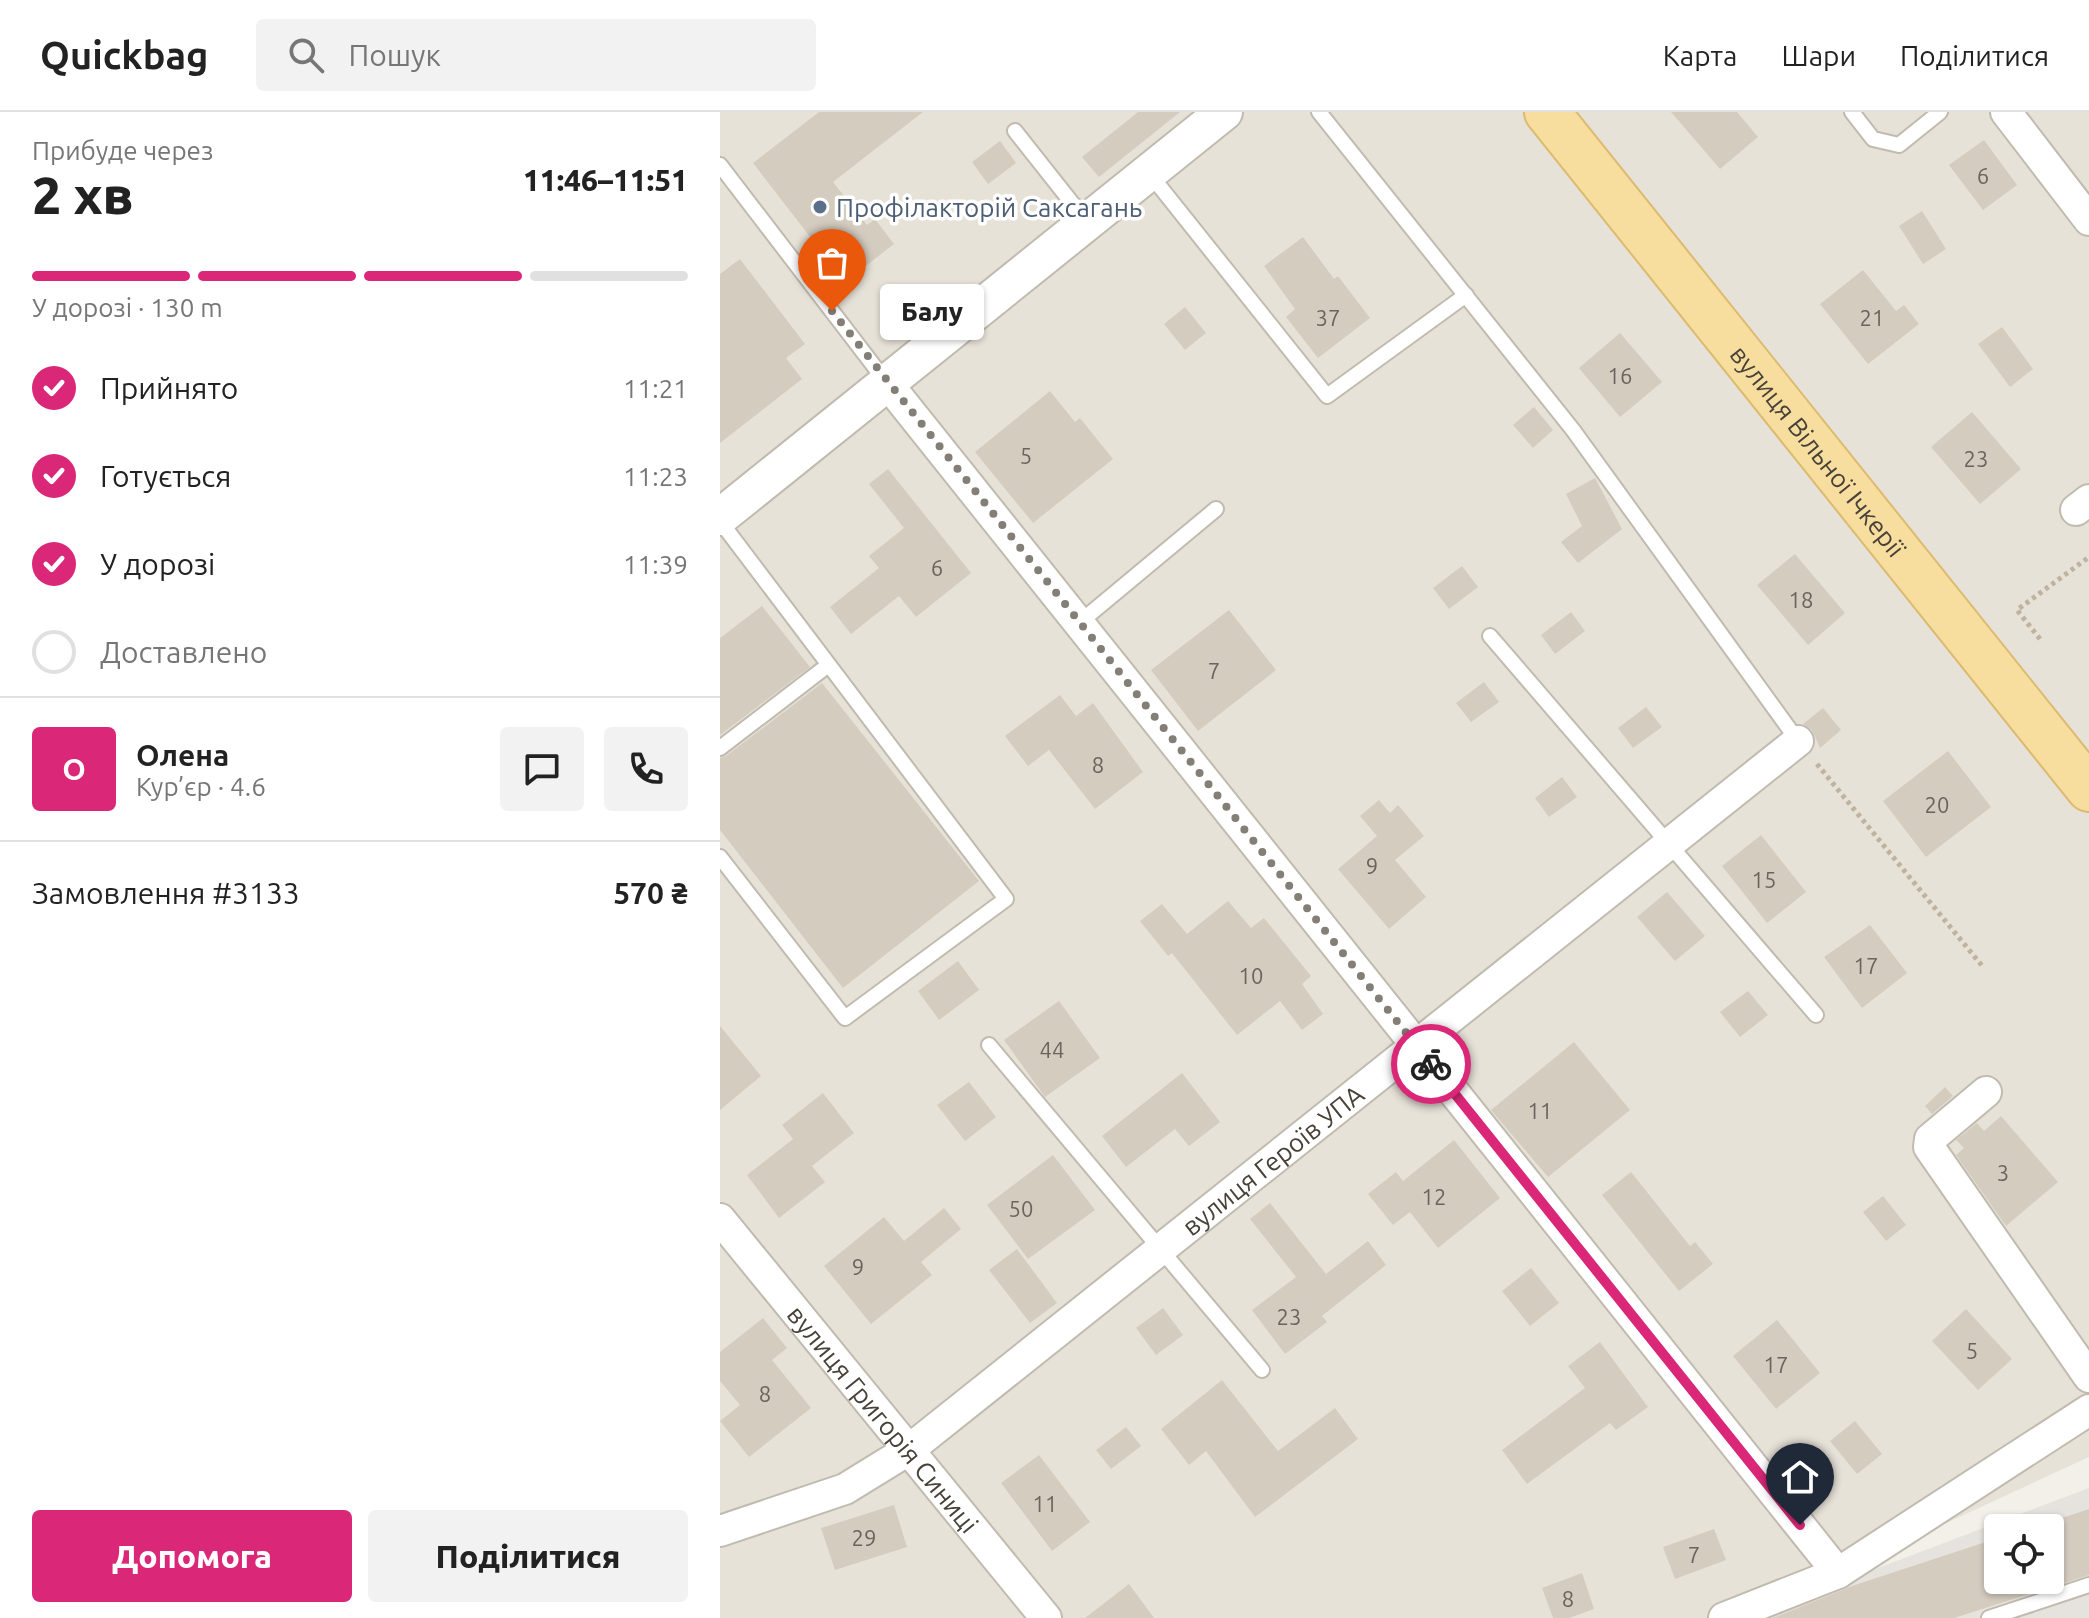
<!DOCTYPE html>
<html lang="uk">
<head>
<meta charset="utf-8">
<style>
	body { margin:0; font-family:Ubuntu,sans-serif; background:#f2f2f2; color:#222; height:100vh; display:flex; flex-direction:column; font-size:30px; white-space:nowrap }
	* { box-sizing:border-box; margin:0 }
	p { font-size:26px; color:#767676 }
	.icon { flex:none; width:44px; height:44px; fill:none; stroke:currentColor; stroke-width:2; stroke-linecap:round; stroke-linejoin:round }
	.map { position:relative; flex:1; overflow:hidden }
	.sheet { display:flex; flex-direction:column; background:#fff; width:720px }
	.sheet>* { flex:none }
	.tools { position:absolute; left:1264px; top:1402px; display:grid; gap:16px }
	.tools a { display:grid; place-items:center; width:80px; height:80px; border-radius:8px; background:#fff; box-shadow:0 2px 6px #0004; font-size:40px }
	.pin { position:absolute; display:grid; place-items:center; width:68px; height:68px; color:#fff; margin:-82px -34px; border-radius:50% 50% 50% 0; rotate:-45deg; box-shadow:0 0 8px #0007 }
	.pin .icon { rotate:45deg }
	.courier { position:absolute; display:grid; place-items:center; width:80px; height:80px; margin:-40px; border:6px solid #db2777; border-radius:50%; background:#fff; color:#222; box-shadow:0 2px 10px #0007 }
	.bubble { position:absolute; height:56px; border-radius:8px; background:#fff; box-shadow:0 2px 6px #0004; font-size:26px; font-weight:800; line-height:56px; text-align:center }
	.overview em { font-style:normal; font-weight:800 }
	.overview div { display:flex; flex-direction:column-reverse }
	.overview { display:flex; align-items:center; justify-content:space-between; height:136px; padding:0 32px }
	h1 { font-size:52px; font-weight:800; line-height:60px }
	.bar { display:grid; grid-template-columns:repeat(4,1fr); gap:12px 8px; align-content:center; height:96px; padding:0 32px }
	.bar i { height:10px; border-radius:6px; background:#e0e0e0 }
	.bar .active { background:#db2777 }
	.bar p { grid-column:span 4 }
	.line { display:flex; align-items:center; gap:20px; padding:0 32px; border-top:2px solid #e0e0e0 }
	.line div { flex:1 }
	.round { display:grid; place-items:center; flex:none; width:84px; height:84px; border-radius:8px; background:#f2f2f2 }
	ol { padding:0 32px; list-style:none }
	li { display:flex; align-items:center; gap:24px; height:88px }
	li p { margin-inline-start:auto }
	li .icon { padding:8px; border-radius:50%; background:#db2777; color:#fff; stroke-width:4 }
	li:last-child { color:#767676 }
	li i { width:44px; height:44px; border:4px solid #e0e0e0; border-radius:50% }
	.primary-button { display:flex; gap:16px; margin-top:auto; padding:16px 32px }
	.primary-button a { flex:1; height:92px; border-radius:8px; background:#db2777; color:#fff; font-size:32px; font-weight:800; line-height:92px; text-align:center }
	.primary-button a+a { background:#f2f2f2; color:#222 }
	header { display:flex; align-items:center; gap:48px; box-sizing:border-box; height:112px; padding:0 40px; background:#fff; border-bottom:2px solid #e0e0e0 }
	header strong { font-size:38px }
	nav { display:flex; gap:44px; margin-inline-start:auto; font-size:28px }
	.search { width:560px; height:72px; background:#f2f2f2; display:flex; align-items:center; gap:20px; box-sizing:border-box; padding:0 28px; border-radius:8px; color:#767676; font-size:30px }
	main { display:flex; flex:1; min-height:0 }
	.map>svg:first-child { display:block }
	.residential { fill:#e7e2d8 }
	.industrial { fill:#e6e2de; fill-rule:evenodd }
	.building { fill:#d4ccbf }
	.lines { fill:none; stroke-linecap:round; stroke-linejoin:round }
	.service-casing { stroke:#c1bbaf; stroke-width:18 }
	.minor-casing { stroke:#c1bbaf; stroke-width:34 }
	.tertiary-casing { stroke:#c1bbaf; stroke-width:40 }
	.primary-casing { stroke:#dcba6f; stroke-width:48 }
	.path { stroke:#bfb39f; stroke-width:5; stroke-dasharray:4 4; stroke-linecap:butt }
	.service { stroke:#fff; stroke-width:14 }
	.minor { stroke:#fff; stroke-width:30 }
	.tertiary { stroke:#fff; stroke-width:36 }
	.primary { stroke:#f7dd9e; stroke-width:44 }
	.done { stroke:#837e76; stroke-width:8; stroke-dasharray:0 14.4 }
	.route { stroke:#db2777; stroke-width:10 }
	.service-dot { fill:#5c6f8a; stroke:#fff; stroke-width:3 }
	.labels { text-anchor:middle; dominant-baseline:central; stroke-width:7; stroke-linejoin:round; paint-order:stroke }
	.number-label { font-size:22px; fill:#6a645a }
	.service-label { font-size:26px; fill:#4e5e75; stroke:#fff; text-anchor:start }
	.street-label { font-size:26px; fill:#474138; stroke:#fff }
</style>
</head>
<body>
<header>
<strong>Quickbag</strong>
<div class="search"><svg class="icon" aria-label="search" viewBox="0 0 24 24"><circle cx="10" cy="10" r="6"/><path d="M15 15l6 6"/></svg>Пошук</div>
<nav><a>Карта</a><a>Шари</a><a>Поділитися</a></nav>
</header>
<main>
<section class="sheet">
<div class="overview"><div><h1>2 хв</h1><p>Прибуде через</p></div><em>11:46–11:51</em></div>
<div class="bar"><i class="active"></i><i class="active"></i><i class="active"></i><i></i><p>У дорозі · 130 m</p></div>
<ol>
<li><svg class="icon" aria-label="check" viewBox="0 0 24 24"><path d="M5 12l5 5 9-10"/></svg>Прийнято<p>11:21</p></li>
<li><svg class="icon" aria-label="check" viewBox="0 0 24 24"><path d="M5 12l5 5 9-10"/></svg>Готується<p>11:23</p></li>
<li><svg class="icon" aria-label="check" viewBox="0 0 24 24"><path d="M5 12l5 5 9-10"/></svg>У дорозі<p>11:39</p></li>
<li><i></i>Доставлено</li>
</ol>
<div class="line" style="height:144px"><b class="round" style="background:#db2777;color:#fff">О</b><div><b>Олена</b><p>Кур’єр · 4.6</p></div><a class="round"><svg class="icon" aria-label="chat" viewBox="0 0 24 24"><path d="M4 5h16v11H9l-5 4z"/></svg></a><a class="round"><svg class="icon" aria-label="phone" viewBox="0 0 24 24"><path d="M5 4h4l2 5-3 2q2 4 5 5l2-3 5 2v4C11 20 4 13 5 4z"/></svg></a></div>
<div class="line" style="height:104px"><div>Замовлення #3133</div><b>570 ₴</b></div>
<div class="primary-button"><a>Допомога</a><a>Поділитися</a></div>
</section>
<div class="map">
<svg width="1369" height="1506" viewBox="0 0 1369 1506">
	<rect width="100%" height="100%" fill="#f3f0e9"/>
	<polygon class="residential" points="0,0 1369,0 1369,1345 1118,1461 992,1506 0,1506"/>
	<path class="industrial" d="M1369,1376V1506H1029L1121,1470ZM1278,1416H1330V1468H1278Z"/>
	<g class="building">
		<polygon points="99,0 203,0 113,70 147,113 155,107 174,132 125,170 33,51"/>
		<polygon points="418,0 460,0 379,65 362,45"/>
		<polygon points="951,0 1017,0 1038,25 1000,57"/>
		<polygon points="1264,28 1297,73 1263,98 1229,53"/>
		<polygon points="280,29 296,51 268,72 252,50"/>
		<polygon points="1202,99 1226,137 1203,152 1179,114"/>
		<polygon points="583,125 614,167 618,164 650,206 598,246 566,205 575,197 544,154"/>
		<polygon points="20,147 85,232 66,246 82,267 0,331 0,162"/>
		<polygon points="1143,158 1176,199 1184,193 1199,212 1148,252 1100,192"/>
		<polygon points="465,195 486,221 465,238 444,212"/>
		<polygon points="1282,215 1313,257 1290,275 1258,232"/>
		<polygon points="900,221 942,270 900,305 859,256"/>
		<polygon points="330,279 355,310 360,306 393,347 313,411 255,340"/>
		<polygon points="814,295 833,318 813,336 793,313"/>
		<polygon points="1252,300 1301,357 1260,392 1211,335"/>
		<polygon points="168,357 251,461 196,505 179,484 131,522 110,495 159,456 149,444 184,416 149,372"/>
		<polygon points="875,366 902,417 858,451 841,430 862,414 846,382"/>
		<polygon points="1075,442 1125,501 1088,533 1037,473"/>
		<polygon points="742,454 758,475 729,497 713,476"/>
		<polygon points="42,494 90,555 0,623 0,526"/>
		<polygon points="509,498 556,558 478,619 431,558"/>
		<polygon points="851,500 865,519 835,542 821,523"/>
		<polygon points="764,570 779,590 751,610 736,591"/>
		<polygon points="102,571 259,769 123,876 0,718 0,646 6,644"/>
		<polygon points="340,583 356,604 373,591 423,660 375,697 329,638 308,654 285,624"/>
		<polygon points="926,595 942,615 913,636 898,616"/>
		<polygon points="1103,596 1121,618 1100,636 1092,618 1083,612"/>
		<polygon points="1228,639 1271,695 1206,745 1163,689"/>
		<polygon points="842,665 857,685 829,705 815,686"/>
		<polygon points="659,688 670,701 678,693 704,724 675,748 706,785 669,817 618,757 657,724 640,704"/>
		<polygon points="1041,723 1086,780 1047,811 1002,754"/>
		<polygon points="947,780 985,824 955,849 917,805"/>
		<polygon points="508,789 531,816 544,806 591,864 582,872 603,902 582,918 560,889 517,923 452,841 448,844 420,809 442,792 467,822"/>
		<polygon points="1150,813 1187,861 1142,896 1104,845"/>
		<polygon points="238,849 259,878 219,908 198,879"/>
		<polygon points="1028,879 1048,903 1020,925 1000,900"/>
		<polygon points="339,889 380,946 325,985 284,928"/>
		<polygon points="0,914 41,964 0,998"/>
		<polygon points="854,930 910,998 828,1065 771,998"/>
		<polygon points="462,961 500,1010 469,1034 455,1017 406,1055 382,1024"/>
		<polygon points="249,970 276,1005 245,1029 217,993"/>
		<polygon points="1225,975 1233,984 1212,1002 1205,994"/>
		<polygon points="103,981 134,1021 92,1054 105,1070 59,1106 27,1063 73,1027 62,1013"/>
		<polygon points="1281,1004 1338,1070 1286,1114 1236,1043 1244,1036 1236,1028 1257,1011 1264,1019"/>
		<polygon points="734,1028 780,1086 718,1136 690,1100 673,1113 648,1082 676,1060 683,1069"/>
		<polygon points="333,1043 375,1098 308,1147 267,1093"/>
		<polygon points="911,1060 970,1134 975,1130 993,1152 959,1179 882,1083"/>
		<polygon points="1163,1084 1186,1113 1166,1129 1143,1100"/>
		<polygon points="550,1091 606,1162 648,1129 666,1153 602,1204 607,1210 565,1242 532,1198 576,1165 530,1107"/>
		<polygon points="224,1096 241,1117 201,1150 212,1163 151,1212 104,1154 164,1105 184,1129"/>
		<polygon points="297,1137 337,1191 310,1211 269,1158"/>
		<polygon points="811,1156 839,1191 810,1214 782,1179"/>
		<polygon points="443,1196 463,1223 436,1243 416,1216"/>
		<polygon points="1246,1197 1292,1247 1258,1278 1212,1229"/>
		<polygon points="43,1206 67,1236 52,1248 91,1296 29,1345 0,1309 20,1293 0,1269 0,1240"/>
		<polygon points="1057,1208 1100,1261 1056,1297 1013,1244"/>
		<polygon points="880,1230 928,1295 896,1318 890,1311 807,1372 782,1338 865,1276 848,1254"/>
		<polygon points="502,1268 558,1339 615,1296 638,1327 535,1405 486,1339 469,1353 441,1317"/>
		<polygon points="1135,1309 1162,1342 1137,1362 1110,1329"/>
		<polygon points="406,1315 421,1334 391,1357 376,1338"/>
		<polygon points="319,1343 370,1410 332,1439 281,1371"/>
		<polygon points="174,1393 187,1435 115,1458 101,1416"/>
		<polygon points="1369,1397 1369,1463 1234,1506 1053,1506 1132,1474 1278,1426 1278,1468 1330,1468 1330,1410"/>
		<polygon points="994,1417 1006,1448 955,1467 943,1435"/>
		<polygon points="862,1461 874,1497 849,1506 833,1506 822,1476"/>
		<polygon points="409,1472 434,1506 365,1506"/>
	</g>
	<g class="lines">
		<g class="service-casing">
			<g id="service">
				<polyline points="599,0 853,318 1078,629"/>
				<polyline points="1132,0 1153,27 1179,33 1220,0"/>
				<polyline points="295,19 352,91 370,108"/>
				<polyline points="0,53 167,271"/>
				<polyline points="429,61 607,284 746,183"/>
				<polyline points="0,409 286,787 125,906 0,745"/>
				<polyline points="359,511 496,397"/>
				<polyline points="770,524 1096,903"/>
				<polyline points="0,636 107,554"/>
				<polyline points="269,933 542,1258"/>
				<polyline points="1269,1506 1369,1473"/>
			</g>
		</g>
		<g class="minor-casing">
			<g id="minor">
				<polyline points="1286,0 1369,108"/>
				<polyline points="167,271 1118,1461"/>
				<polyline points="1356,398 1369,388"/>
				<polyline points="1266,980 1210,1027 1209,1035 1369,1265"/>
				<path id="s1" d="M0,1107L326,1506"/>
				<path id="s2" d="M0,1419L125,1377L190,1337L1078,629"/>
				<polyline points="1004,1506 1118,1461 1369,1298"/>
			</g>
		</g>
		<g class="tertiary-casing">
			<polyline id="tertiary" points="0,405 504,0"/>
		</g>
		<g class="primary-casing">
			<g id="primary">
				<path id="s3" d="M827,0L1369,677"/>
			</g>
		</g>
		<g class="path">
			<polyline points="1320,527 1297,498 1369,445"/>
			<polyline points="1097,652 1263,855"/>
		</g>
		<use href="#service" class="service"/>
		<use href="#minor" class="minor"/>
		<use href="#tertiary" class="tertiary"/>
		<use href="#primary" class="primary"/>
	</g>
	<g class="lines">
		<polyline class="done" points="112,199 711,952"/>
		<polyline class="route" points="711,952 1080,1413"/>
	</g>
	<circle class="service-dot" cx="100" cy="95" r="8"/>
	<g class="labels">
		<g class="number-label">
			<text x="1263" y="63">6</text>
			<text x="608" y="205">37</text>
			<text x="1152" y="205">21</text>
			<text x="900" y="263">16</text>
			<text x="306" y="343">5</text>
			<text x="1256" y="346">23</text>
			<text x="217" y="455">6</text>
			<text x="1081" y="487">18</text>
			<text x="494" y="558">7</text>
			<text x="378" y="652">8</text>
			<text x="1217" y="692">20</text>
			<text x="652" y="753">9</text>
			<text x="1044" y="767">15</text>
			<text x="1146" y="853">17</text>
			<text x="531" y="863">10</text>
			<text x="332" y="937">44</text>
			<text x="820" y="998">11</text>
			<text x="1283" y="1060">3</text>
			<text x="714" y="1084">12</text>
			<text x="301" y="1096">50</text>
			<text x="138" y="1154">9</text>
			<text x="569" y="1204">23</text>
			<text x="1252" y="1238">5</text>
			<text x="1056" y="1252">17</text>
			<text x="45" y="1281">8</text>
			<text x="325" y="1391">11</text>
			<text x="144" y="1425">29</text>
			<text x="974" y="1442">7</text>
			<text x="848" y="1486">8</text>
		</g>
		<g class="service-label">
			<text x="116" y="95">Профілакторій Саксагань</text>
		</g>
		<g class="street-label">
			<text stroke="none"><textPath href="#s3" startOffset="434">вулиця Вільної Ічкерії</textPath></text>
			<text stroke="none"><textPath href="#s2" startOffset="672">вулиця Героїв УПА</textPath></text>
			<text stroke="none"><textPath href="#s1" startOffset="258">вулиця Григорія Синиці</textPath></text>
		</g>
	</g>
</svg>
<div class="tools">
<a><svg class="icon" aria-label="locate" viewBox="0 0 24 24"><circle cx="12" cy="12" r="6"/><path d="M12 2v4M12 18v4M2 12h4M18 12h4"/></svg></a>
</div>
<div class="pin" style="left:112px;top:199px;background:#ea580c"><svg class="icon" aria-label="bag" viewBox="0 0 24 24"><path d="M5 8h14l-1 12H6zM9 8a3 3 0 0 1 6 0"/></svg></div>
<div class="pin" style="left:1080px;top:1413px;background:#1f2937"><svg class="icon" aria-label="home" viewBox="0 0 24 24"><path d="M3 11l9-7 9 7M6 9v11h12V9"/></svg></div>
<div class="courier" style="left:711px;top:952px"><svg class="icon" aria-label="bike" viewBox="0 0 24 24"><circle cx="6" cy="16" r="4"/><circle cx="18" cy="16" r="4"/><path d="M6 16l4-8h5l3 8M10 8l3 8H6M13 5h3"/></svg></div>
<div class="bubble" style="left:160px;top:172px;width:104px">Балу</div>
</div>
</main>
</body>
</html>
